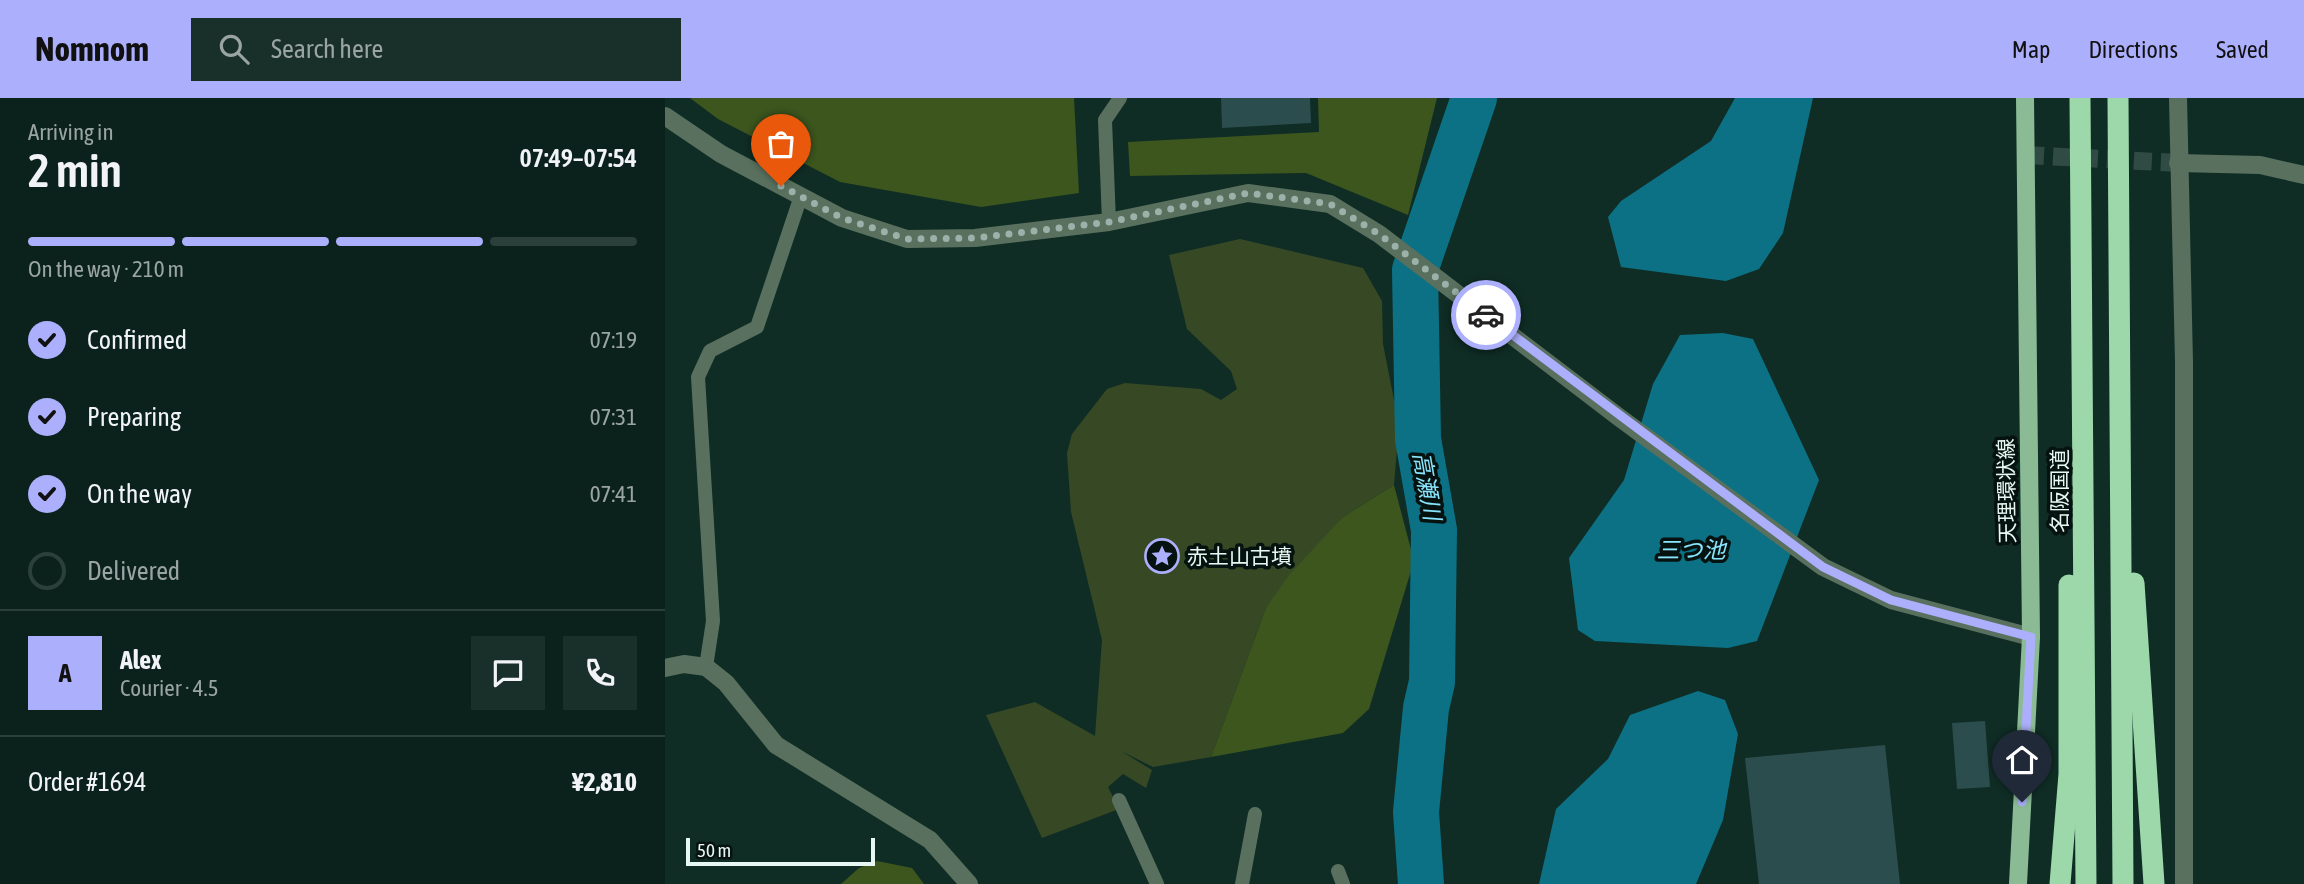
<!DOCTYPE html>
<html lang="en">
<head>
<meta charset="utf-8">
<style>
	body { margin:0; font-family:"Asap Condensed","Noto Sans JP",sans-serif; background:#192f29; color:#f1f3f6; height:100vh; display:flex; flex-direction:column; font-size:26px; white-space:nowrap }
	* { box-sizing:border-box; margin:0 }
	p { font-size:23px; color:#9aa4a3 }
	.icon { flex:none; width:38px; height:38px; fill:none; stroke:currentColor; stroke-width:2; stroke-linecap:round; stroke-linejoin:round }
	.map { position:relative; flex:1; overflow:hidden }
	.side { display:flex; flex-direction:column; background:#0b221c; width:665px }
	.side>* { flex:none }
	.scale { position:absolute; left:21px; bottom:18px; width:189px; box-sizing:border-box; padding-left:7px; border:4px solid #e7f8f2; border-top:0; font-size:19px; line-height:24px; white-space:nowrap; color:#e7f8f2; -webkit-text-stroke:5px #06120f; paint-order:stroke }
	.pin { position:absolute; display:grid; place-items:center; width:60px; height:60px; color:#fff; margin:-72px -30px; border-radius:50% 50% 50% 0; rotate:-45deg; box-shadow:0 0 7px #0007 }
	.pin .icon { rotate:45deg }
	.courier { position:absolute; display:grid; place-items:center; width:70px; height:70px; margin:-35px; border:5px solid #acaffb; border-radius:50%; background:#fff; color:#222; box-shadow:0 2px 9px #0007 }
	.head em { font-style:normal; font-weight:600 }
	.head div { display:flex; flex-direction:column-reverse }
	.head { display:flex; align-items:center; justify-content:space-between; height:119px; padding:0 28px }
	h1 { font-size:46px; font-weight:600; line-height:52px }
	.bar { display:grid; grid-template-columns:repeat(4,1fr); gap:10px 7px; align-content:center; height:84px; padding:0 28px }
	.bar i { height:9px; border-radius:5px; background:#2b3f3b }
	.bar .current { background:#acaffb }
	.bar p { grid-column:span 4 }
	.line { display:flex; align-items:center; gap:18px; padding:0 28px; border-top:2px solid #2b3f3b }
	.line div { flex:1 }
	.round { display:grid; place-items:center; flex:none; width:74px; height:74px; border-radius:0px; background:#192f29 }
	ol { padding:0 28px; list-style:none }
	li { display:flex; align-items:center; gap:21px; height:77px }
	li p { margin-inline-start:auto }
	li .icon { padding:7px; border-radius:50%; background:#acaffb; color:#111; stroke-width:4 }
	li:last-child { color:#9aa4a3 }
	li i { width:38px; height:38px; border:4px solid #2b3f3b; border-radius:50% }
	header { display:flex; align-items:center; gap:42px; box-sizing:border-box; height:98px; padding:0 35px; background:#acaffb; color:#111 }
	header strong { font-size:33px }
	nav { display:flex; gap:38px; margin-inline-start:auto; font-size:24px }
	.search { width:490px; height:63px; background:#192f29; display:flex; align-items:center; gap:18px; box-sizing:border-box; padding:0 24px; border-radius:0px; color:#9aa4a3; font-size:26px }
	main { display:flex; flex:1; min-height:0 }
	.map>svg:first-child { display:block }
	.green { fill:#374924 }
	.forest { fill:#3c561e }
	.water { fill:#0c7185 }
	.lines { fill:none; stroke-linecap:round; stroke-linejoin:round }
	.river { stroke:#0c7185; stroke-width:46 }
	.building { fill:#2c4d4d }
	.minor-tunnel { stroke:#2f4b44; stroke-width:18; stroke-dasharray:18 9; stroke-linecap:butt }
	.service { stroke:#59705e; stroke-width:14 }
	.minor { stroke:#59705e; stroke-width:18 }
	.tertiary { stroke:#59705e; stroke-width:18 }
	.primary { stroke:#8abb95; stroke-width:18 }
	.motorway { stroke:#9dd8ab; stroke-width:21 }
	.done { stroke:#9bb1aa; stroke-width:7; stroke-dasharray:0 12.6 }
	.route { stroke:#acaffb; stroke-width:9 }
	.labels { text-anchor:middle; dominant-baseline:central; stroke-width:7; stroke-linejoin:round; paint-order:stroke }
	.street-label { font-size:21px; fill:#e7f8f2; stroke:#06120f }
	.poi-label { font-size:21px; fill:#e7f8f2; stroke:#06120f; text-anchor:start }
	.water-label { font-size:23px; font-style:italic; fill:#88e5fd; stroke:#06120f }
</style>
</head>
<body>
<header>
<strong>Nomnom</strong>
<div class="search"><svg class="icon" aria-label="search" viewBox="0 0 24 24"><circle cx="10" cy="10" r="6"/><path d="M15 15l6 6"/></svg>Search here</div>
<nav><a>Map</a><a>Directions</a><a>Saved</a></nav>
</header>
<main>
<section class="side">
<div class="head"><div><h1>2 min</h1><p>Arriving in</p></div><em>07:49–07:54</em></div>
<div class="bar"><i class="current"></i><i class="current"></i><i class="current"></i><i></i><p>On the way · 210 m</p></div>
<ol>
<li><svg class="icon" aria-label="check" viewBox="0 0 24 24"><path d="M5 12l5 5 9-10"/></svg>Confirmed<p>07:19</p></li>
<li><svg class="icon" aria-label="check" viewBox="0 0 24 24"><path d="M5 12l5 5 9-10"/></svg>Preparing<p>07:31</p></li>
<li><svg class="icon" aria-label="check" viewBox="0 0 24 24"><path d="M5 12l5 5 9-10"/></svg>On the way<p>07:41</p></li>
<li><i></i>Delivered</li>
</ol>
<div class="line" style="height:126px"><b class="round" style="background:#acaffb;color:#111">A</b><div><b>Alex</b><p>Courier · 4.5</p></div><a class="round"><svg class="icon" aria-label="chat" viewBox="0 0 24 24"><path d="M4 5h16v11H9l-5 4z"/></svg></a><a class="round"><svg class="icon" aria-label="phone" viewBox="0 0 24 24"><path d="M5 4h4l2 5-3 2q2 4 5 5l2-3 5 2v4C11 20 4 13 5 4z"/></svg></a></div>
<div class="line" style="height:91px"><div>Order #1694</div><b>¥2,810</b></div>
</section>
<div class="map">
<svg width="1639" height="786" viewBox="0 0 1639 786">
	<rect width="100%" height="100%" fill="#0f2d25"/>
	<polygon class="green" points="575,141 698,170 717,203 718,246 734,327 729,387 678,419 601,510 546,659 488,669 456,653 487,672 481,690 458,676 443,689 454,711 377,740 321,617 370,604 430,638 437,542 406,414 402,355 407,336 442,291 460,285 536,291 556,302 572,291 566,273 522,231 504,157"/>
	<g class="forest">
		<polygon points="25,0 409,0 414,95 316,109 175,84 53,21"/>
		<polygon points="653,0 772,0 743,117 641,75 465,78 463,44 654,34"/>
		<polygon points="729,387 749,463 704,611 678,635 546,659 601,510 624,477 678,419"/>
		<polygon points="212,763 247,770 259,786 176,786 194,770"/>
	</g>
	<g class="water">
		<polygon points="1070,0 1148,0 1118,135 1094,171 1061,183 956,169 943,119 956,103 1046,43"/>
		<polygon points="1058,235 1088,241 1154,382 1092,543 1063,550 930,543 913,532 904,460 959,382 988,286 1015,237"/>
		<polygon points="1033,593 1060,602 1073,636 1058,722 1031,786 874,786 891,711 943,661 965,617"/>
	</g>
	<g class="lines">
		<polyline class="river" points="756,786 751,714 761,610 767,584 769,432 753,341 750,172 809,0"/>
	</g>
	<g class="building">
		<polygon points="556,0 645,0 646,25 557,30"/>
		<polygon points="1320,623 1325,689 1292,691 1287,625"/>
		<polygon points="1220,647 1235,786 1094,786 1080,660"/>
	</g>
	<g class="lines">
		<polyline class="minor-tunnel" points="1361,57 1513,65"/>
		<g class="service">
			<polyline points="444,124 440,22 455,0"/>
			<polyline points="41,569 48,523 33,279 45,253 92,229 136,98"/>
			<polyline points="454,702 492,786"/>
			<polyline points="673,773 678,786"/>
			<polyline points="577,786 590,716"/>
		</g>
		<g class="minor">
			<polyline points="1513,65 1595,67 1639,77"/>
			<polyline points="0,570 19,566 41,569 61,585 111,647 265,742 304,786"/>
		</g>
		<g class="tertiary">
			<polyline points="1513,0 1519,264 1519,786"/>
			<polyline points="0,18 56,56 177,120 242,141 310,140 444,124 583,95 665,106 714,136 955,320 1158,469 1226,502 1366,539"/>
		</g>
		<polyline class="primary" points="1353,786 1366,539 1360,0"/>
		<g class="motorway">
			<polyline points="1415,0 1421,786"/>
			<polyline points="1453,0 1458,786"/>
			<polyline points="1469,485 1489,786"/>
			<polyline points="1395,786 1404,676 1404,487"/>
		</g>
	</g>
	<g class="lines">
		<polyline class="done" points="116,88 177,120 242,141 310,140 444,124 583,95 665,106 714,136 821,217"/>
		<polyline class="route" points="821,217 1158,469 1226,502 1366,539 1357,704"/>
	</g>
	<defs>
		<g id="sight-ring" transform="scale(1.75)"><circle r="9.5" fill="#06120f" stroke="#acaffb" stroke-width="1.5"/><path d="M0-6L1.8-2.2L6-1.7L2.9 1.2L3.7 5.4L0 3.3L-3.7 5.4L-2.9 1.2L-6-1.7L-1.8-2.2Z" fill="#acaffb"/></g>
	</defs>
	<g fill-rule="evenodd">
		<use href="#sight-ring" x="497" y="458"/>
	</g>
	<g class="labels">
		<g class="street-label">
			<text transform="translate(1341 393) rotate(-91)">天理環状線</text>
			<text transform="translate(1394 393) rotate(-90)">名阪国道</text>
		</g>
		<g class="poi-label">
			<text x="522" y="458">赤土山古墳</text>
		</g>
		<g class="water-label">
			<text transform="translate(762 388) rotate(80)">高瀬川</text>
			<text x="1026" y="452">三つ池</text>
		</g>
	</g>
</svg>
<div class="scale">50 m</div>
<div class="pin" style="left:116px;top:88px;background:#ea580c"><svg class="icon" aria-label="bag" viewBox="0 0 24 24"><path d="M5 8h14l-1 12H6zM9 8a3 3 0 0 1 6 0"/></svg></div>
<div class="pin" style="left:1357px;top:704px;background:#1f2937"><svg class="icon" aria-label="home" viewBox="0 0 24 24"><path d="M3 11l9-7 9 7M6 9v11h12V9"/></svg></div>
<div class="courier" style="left:821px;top:217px"><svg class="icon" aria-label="car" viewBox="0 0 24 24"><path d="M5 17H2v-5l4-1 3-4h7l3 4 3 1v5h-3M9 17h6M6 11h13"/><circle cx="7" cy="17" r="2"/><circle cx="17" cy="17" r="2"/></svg></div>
</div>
</main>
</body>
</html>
